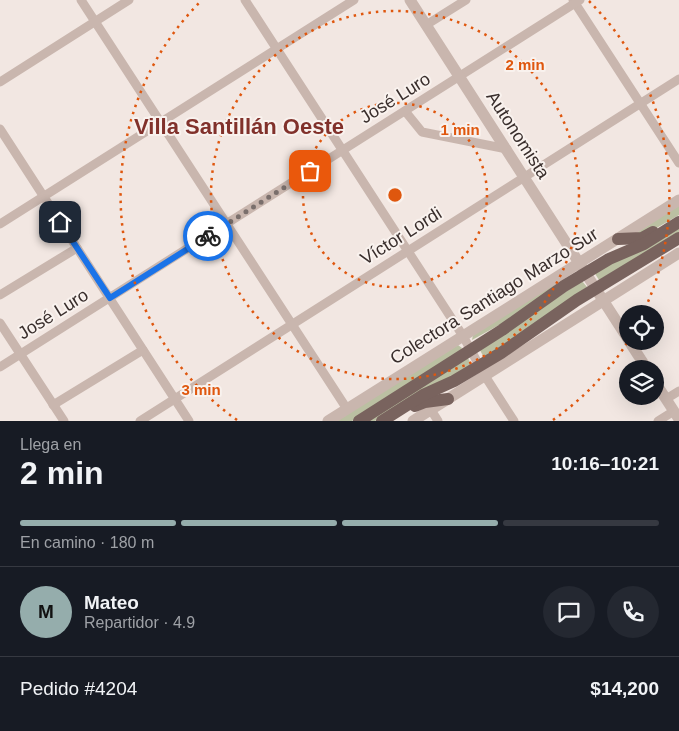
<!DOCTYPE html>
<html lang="es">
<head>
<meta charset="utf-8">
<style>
	body { margin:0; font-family:Arial,sans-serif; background:#242831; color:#f1f3f6; height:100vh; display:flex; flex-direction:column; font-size:19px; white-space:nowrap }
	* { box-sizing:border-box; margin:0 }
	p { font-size:16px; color:#9ea1a6 }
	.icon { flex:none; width:28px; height:28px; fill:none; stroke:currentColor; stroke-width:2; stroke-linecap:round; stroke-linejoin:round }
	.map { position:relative; height:421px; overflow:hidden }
	.panel { display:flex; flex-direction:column; background:#171b24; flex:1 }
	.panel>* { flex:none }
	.buttons { position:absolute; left:619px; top:305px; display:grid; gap:10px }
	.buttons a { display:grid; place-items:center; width:45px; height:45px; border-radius:50%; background:#171b24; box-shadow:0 5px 20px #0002; font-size:25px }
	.pin { position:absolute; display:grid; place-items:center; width:42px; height:42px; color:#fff; margin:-21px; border-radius:10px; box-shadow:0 2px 8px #0006 }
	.courier { position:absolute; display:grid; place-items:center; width:50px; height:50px; margin:-25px; border:4px solid #1a73e8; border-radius:50%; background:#fff; color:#222; box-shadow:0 1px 6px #0007 }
	.summary em { font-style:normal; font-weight:700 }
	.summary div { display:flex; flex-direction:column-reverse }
	.summary { display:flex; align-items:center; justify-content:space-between; height:85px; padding:0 20px }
	h1 { font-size:32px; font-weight:700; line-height:38px }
	.bar { display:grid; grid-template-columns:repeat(4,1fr); gap:8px 5px; align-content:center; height:60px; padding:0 20px }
	.bar i { height:6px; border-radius:4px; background:#363941 }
	.bar .selected { background:#95adac }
	.bar p { grid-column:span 4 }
	.line { display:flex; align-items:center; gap:12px; padding:0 20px; border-top:1px solid #363941 }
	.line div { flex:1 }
	.round { display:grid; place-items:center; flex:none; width:52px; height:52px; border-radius:26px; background:#242831 }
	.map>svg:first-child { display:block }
	.green { fill:#bbc0a2 }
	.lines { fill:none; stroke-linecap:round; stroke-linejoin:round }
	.minor { stroke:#c9b6ae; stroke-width:9 }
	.tertiary { stroke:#c9b6ae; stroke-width:11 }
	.primary { stroke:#79635e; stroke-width:12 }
	.done { stroke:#7a6f6c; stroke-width:5; stroke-dasharray:0 9 }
	.route { stroke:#1a73e8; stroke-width:6 }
	.ring { fill:none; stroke:#df570e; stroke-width:2.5; stroke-dasharray:2.5 5 }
	.labels { text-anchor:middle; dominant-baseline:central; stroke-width:4; stroke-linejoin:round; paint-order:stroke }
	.street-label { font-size:18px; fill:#392e2c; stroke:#f9f2ee }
	.district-label { font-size:22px; font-weight:bold; fill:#81312b; stroke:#f9f2ee }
	.centre { fill:#df570e; stroke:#f9f2ee; stroke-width:2.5 }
	.ring-label { font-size:15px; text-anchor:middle; font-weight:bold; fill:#df570e; stroke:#f9f2ee; stroke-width:4; stroke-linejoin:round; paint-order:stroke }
</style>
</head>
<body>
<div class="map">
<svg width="679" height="421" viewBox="0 0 679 421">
	<rect width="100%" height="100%" fill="#f2e7e2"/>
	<g class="green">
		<polygon points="679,205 679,215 648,233 633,235"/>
		<polygon points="679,227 679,233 599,280 594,272"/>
		<polygon points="561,280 521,313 472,340 473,335"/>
		<polygon points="582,281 587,287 484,358 480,350"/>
		<polygon points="458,345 462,348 459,353 352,421 335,421"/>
		<polygon points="468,358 472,366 423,391 375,421 365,421"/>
	</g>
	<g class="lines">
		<g class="minor">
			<polyline points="81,0 347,409"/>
			<polyline points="245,0 463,336 485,376 514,421"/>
			<polyline points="573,0 679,163"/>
			<polyline points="426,25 466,0"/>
			<polyline points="0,82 129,0"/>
			<polyline points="405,111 422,132 507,149"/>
			<polyline points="0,129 189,421"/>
			<polyline points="0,224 354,0"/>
			<polyline points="0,295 77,248"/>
			<polyline points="0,323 64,421"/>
			<polyline points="0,367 580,0"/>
			<polyline points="666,399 679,391"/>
			<polyline points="53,405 143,350"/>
			<polyline points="431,410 438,421"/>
			<polyline points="140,421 679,79"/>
			<polyline points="658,421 674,411"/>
		</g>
		<g class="tertiary">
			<polyline points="410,0 628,339"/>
			<polyline points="629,341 647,369"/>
			<polyline points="655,382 679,419"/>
			<polyline points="328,421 679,200"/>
			<polyline points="413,421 679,253"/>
		</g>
		<g class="primary">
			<polyline points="618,239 642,238 653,232"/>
			<polyline points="415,406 425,402 448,399"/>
			<polyline points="359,421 502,330 564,286 609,259 644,244 679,222"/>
			<polyline points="382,421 423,395 454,381 501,353 577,300 679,238"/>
		</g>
	</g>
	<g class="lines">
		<polyline class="done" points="208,236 310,171"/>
		<polyline class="route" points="60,222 110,298 208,236"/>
	</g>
	<g class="ring">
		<circle cx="395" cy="195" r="92"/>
		<circle cx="395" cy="195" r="184"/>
		<path d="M627 343A275 275 0 0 1 553 420M237 420A275 275 0 0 1 201 1M589 1A275 275 0 0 1 643 313"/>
	</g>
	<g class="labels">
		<g class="street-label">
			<text transform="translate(395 98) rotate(-32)">José Luro</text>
			<text transform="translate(518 135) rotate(57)">Autonomista</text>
			<text transform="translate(401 236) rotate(-32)">Víctor Lordi</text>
			<text transform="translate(494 296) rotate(-32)">Colectora Santiago Marzo Sur</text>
			<text transform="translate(53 314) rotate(-32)">José Luro</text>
		</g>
		<g class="district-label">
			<text x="239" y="126">Villa Santillán Oeste</text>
		</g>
	</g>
	<circle cx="395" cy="195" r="8" class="centre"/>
	<g class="ring-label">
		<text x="525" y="70">2 min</text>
		<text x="460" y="135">1 min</text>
		<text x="201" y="395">3 min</text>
	</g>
</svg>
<div class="buttons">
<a><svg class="icon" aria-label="locate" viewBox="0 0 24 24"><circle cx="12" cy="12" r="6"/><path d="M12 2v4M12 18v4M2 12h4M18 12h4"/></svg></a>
<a><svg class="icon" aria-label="layers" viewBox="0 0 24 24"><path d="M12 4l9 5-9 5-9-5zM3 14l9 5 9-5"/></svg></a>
</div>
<div class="pin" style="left:310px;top:171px;background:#ea580c"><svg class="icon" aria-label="bag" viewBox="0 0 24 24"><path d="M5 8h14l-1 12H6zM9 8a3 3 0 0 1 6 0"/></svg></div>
<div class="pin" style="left:60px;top:222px;background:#1f2937"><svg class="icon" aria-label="home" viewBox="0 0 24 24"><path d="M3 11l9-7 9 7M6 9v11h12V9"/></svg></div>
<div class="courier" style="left:208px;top:236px"><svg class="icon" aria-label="bike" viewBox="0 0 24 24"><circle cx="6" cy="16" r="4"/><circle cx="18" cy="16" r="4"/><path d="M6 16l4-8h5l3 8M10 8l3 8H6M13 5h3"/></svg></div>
</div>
<section class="panel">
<div class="summary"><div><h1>2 min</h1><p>Llega en</p></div><em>10:16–10:21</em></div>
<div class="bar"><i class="selected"></i><i class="selected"></i><i class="selected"></i><i></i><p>En camino · 180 m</p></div>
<div class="line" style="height:90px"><b class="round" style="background:#95adac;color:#111">M</b><div><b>Mateo</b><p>Repartidor · 4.9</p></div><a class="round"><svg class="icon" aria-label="chat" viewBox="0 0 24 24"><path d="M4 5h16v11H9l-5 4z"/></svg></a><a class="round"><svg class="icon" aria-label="phone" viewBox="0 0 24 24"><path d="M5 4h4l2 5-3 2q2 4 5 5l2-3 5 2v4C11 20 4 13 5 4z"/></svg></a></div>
<div class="line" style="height:65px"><div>Pedido #4204</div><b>$14,200</b></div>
</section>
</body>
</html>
